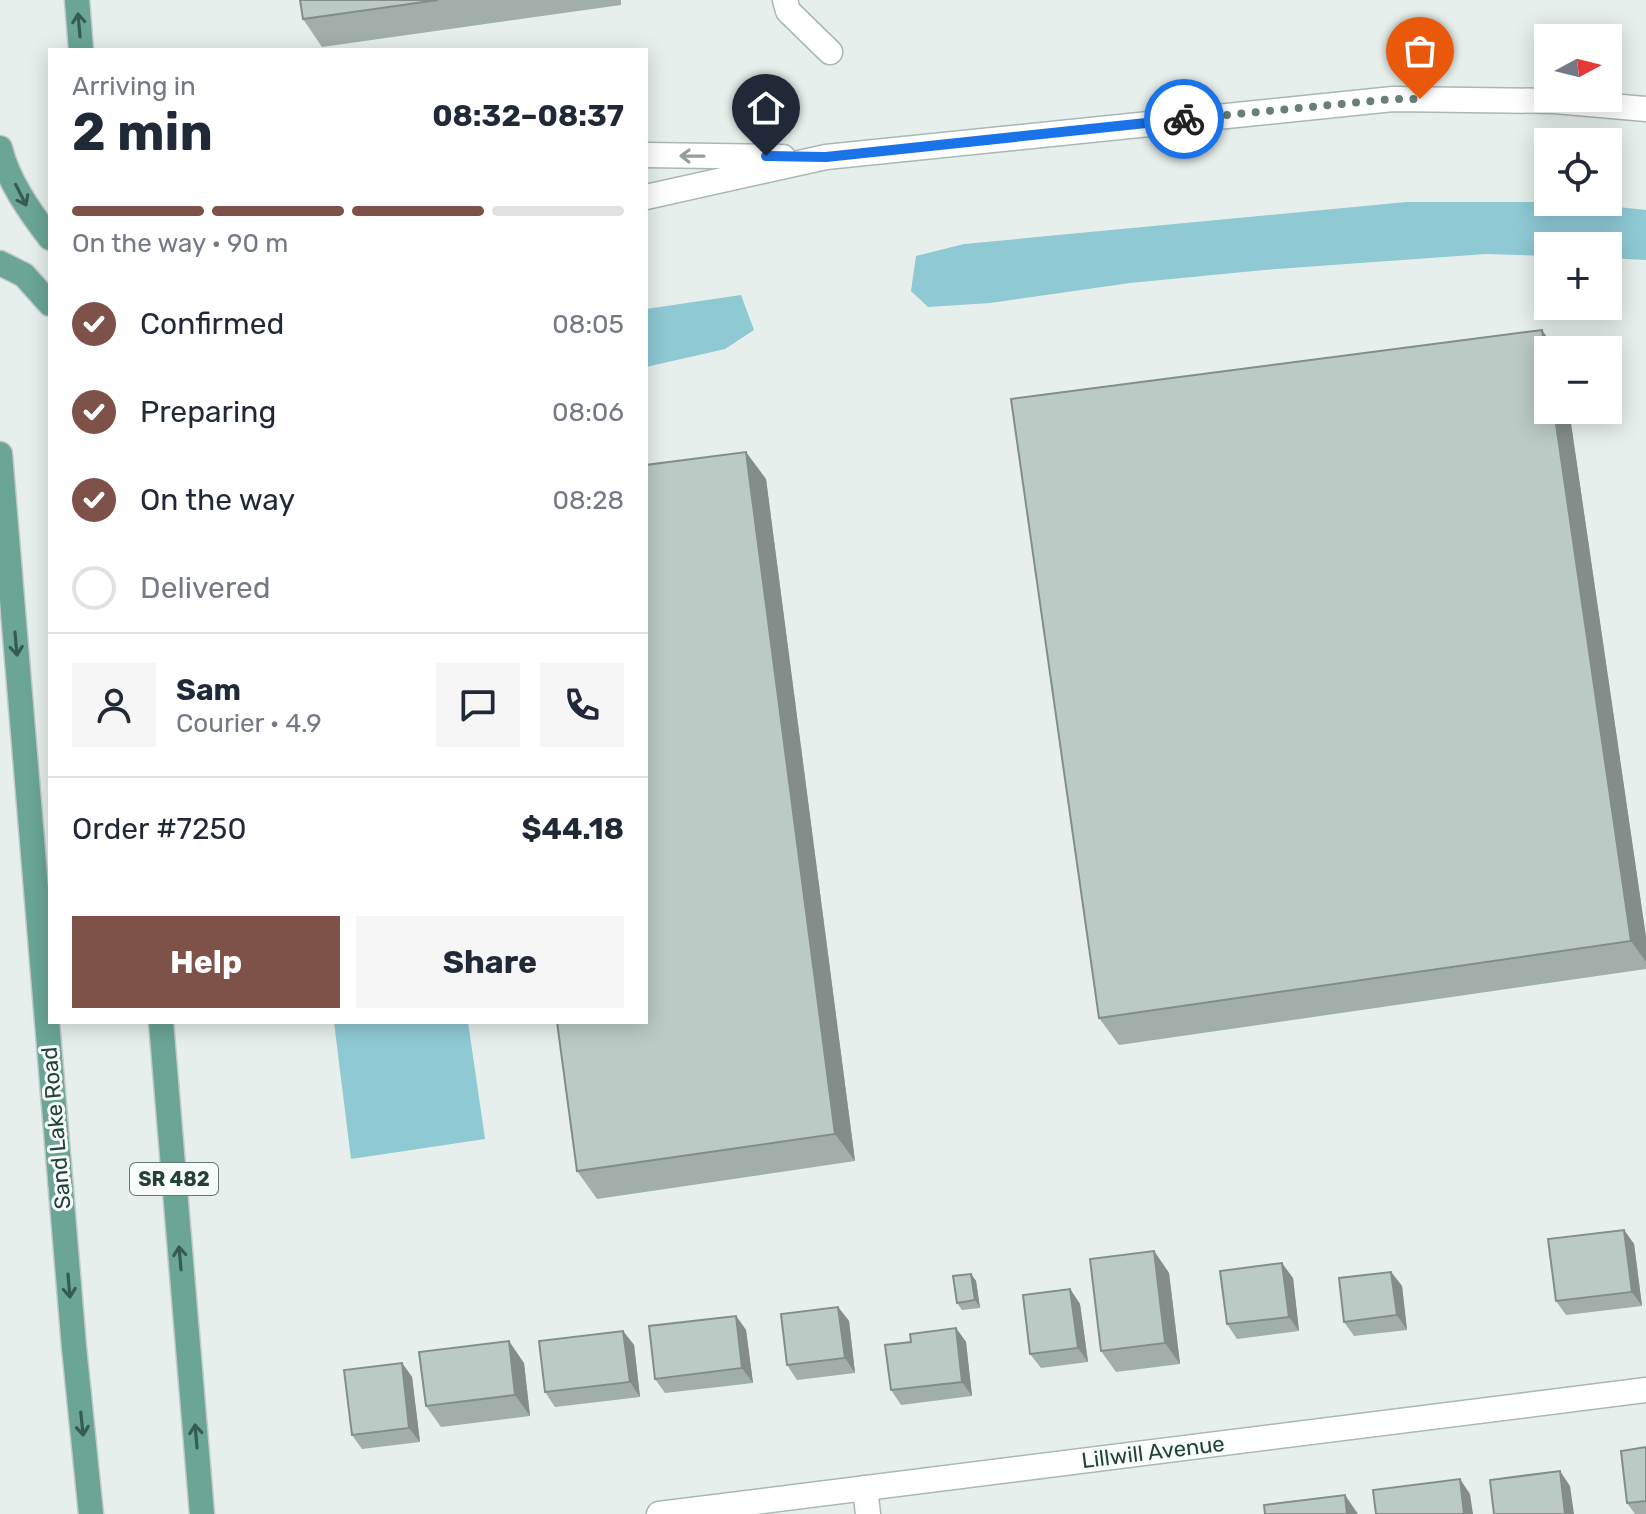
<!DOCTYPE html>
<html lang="en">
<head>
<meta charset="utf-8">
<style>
	body { margin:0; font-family:Rubik,sans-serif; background:#f6f6f7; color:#1f2937; height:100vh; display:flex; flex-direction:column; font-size:30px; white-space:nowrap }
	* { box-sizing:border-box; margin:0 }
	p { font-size:26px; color:#747a83 }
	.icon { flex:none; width:44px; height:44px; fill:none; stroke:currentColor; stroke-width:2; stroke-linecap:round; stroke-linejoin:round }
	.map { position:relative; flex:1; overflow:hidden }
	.sheet { position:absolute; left:48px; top:48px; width:600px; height:976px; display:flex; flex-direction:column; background:#fff; border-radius:0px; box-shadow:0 4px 20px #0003 }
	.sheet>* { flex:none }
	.needle { width:52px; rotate:83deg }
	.fabs { position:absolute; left:1534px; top:24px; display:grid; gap:16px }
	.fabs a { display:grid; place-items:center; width:88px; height:88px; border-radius:0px; background:#fff; box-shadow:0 4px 20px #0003; font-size:40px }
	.pin { position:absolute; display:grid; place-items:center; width:68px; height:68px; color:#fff; margin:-82px -34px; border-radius:50% 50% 50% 0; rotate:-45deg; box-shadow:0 0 8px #0007 }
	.pin .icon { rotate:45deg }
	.courier { position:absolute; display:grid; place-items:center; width:80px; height:80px; margin:-40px; border:6px solid #1a73e8; border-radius:50%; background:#fff; color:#222; box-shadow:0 2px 10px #0007 }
	.overview em { font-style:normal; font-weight:700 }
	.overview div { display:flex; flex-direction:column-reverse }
	.overview { display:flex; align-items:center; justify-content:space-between; height:136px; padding:0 24px }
	h1 { font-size:52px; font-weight:700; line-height:60px }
	.bar { display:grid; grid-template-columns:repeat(4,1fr); gap:12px 8px; align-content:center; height:96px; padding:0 24px }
	.bar i { height:10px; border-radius:6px; background:#e0e1e3 }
	.bar .active { background:#7f5249 }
	.bar p { grid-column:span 4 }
	.line { display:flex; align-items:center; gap:20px; padding:0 24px; border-top:2px solid #e0e1e3 }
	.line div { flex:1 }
	.round { display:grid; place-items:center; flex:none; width:84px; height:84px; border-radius:0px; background:#f6f6f7 }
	ol { padding:0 24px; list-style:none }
	li { display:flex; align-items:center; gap:24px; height:88px }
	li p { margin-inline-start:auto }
	li .icon { padding:8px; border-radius:50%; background:#7f5249; color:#fff; stroke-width:4 }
	li:last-child { color:#747a83 }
	li i { width:44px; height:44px; border:4px solid #e0e1e3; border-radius:50% }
	.cta { display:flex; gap:16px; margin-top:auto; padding:16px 24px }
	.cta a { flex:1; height:92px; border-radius:0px; background:#7f5249; color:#fff; font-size:32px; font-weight:700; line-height:92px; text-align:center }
	.cta a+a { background:#f6f6f7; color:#1f2937 }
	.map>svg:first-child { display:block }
	.water { fill:#8ec9d4 }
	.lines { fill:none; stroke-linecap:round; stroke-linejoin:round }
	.minor-casing { stroke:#a8b8b2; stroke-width:27 }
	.major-casing { stroke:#c2cac8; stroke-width:27 }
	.minor { stroke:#fff; stroke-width:24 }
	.major { stroke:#6aa596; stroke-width:24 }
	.wall { fill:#a1aea9 }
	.shaded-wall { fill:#838d89 }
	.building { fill:#bbcac4; stroke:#838d89; stroke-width:2 }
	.oneway { stroke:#365b51 }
	.oneway2 { stroke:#92a09c }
	.done { stroke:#687f78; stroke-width:8; stroke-dasharray:0 14.4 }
	.route { stroke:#1a73e8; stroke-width:10 }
	.labels { text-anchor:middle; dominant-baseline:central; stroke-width:6; stroke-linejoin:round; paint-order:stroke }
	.shield { fill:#f7fbf9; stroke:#637a73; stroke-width:2 }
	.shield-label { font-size:20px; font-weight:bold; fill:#24423a }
	.street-label { font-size:22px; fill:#24423a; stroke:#f7fbf9 }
</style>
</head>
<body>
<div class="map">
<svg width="1646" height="1514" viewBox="0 0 1646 1514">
	<rect width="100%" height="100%" fill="#e6efeb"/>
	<g class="water">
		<polygon points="1407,202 1571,202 1646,210 1646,260 1608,258 1608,246 1548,246 1548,256 1486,254 1264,270 1130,283 990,303 928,307 911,291 916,256 964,244"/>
		<polygon points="741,295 754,330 725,349 646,367 646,309"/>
		<polygon points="334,1022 468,1022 485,1139 351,1159"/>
	</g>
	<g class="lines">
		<g class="minor-casing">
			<g id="minor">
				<polyline points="785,0 788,11 830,52"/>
				<polyline points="646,155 783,157"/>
				<polyline points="646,197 826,157 1393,99 1555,101 1646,109"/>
				<polyline points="865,1488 868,1514"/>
				<polyline points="659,1514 1646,1390"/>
			</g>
		</g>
		<g class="major-casing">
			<g id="major">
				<polyline points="77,0 81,50"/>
				<path d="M0,148C8,181 30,212 50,238"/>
				<polyline points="0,263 24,275 50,304"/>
				<polyline points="0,454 74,1347 91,1514"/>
				<polyline points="161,1022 202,1514"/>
			</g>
		</g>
		<use href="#minor" class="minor"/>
		<use href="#major" class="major"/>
	</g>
	<g class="wall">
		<polygon points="300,0 621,0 621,5 322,47 303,19"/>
		<polygon points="1569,410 1646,937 1646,969 1119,1045 1099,1018"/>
		<polygon points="766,479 855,1161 597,1199 577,1171"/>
		<polygon points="1624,1230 1634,1244 1642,1306 1566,1315 1556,1301"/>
		<polygon points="1154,1251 1169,1273 1180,1364 1116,1372 1101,1351"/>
		<polygon points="1391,1272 1402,1286 1407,1330 1354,1336 1344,1322"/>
		<polygon points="971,1274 976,1281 980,1308 962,1310 957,1303"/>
		<polygon points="1293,1278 1299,1331 1237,1339 1227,1324"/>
		<polygon points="1070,1289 1080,1304 1088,1362 1041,1368 1030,1354"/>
		<polygon points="838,1307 849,1321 855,1373 797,1380 787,1365"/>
		<polygon points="736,1316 746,1330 753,1383 665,1393 655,1379"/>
		<polygon points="956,1328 966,1342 972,1396 901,1405 891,1390 911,1342"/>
		<polygon points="623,1331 634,1345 640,1397 555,1407 545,1392"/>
		<polygon points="402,1363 412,1377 420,1442 362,1449 352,1435"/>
		<polygon points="524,1363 530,1416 441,1427 426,1406"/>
		<polygon points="1646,1447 1646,1514 1635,1514 1627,1503"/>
	</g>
	<g class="shaded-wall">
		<polygon points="1542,330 1556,350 1548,350 1548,369"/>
		<polygon points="1554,410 1569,410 1646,937 1646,962 1631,941"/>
		<polygon points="746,452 766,479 855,1161 835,1134"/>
		<polygon points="1624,1230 1634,1244 1642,1306 1632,1292"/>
		<polygon points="1154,1251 1169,1273 1180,1364 1165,1343"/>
		<polygon points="1282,1263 1293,1278 1299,1331 1289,1317"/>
		<polygon points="1391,1272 1402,1286 1407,1330 1397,1315"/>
		<polygon points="971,1274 976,1281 980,1308 975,1300"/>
		<polygon points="1070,1289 1080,1304 1088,1362 1078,1348"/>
		<polygon points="838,1307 849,1321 855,1373 845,1358"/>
		<polygon points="736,1316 746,1330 753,1383 742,1368"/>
		<polygon points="956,1328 966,1342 972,1396 962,1382"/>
		<polygon points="623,1331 634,1345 640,1397 630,1382"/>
		<polygon points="509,1341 524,1363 530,1416 515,1395"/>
		<polygon points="402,1363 412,1377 420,1442 409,1428"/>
		<polygon points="1560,1471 1570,1486 1574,1514 1565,1514"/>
		<polygon points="1460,1479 1470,1494 1473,1514 1464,1514"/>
		<polygon points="1345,1495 1358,1514 1347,1514"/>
	</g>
	<g class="building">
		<polygon points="300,0 438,0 303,19"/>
		<polygon points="1542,330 1548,369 1548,410 1554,410 1631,941 1099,1018 1011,399"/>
		<polygon points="746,452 835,1134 577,1171 557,1022 646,1022 646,465"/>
		<polygon points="1624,1230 1632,1292 1556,1301 1548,1239"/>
		<polygon points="1154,1251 1165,1343 1101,1351 1090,1259"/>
		<polygon points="1282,1263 1289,1317 1227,1324 1220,1271"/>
		<polygon points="1391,1272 1397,1315 1344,1322 1339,1278"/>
		<polygon points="971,1274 975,1300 957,1303 953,1276"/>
		<polygon points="1070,1289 1078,1348 1030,1354 1023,1295"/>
		<polygon points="838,1307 845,1358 787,1365 781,1314"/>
		<polygon points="736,1316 742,1368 655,1379 649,1326"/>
		<polygon points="956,1328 962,1382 891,1390 885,1345 911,1342 910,1334"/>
		<polygon points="623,1331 630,1382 545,1392 539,1341"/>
		<polygon points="509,1341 515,1395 426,1406 419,1352"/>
		<polygon points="402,1363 409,1428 352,1435 344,1370"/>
		<polygon points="1646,1447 1646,1501 1627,1503 1621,1451"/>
		<polygon points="1560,1471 1565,1514 1494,1514 1490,1480"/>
		<polygon points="1460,1479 1464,1514 1376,1514 1373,1490"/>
		<polygon points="1345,1495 1347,1514 1265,1514 1264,1505"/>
	</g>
	<defs><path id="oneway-shaft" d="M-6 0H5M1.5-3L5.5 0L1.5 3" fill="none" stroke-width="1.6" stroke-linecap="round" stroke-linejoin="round" transform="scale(2)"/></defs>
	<g class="oneway">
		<use href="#oneway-shaft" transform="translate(79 25) rotate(-95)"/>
		<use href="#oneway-shaft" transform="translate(21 195) rotate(63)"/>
		<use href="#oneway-shaft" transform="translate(16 644) rotate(85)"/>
		<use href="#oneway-shaft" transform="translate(180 1258) rotate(-95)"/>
		<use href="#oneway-shaft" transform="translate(69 1286) rotate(85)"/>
		<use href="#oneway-shaft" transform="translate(82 1424) rotate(84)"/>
		<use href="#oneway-shaft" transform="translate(196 1436) rotate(-95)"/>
	</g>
	<use class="oneway2" href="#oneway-shaft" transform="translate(692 156) rotate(-179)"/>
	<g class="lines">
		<polyline class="done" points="1184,119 1393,99 1420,99"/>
		<polyline class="route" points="766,156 826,157 1184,119"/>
	</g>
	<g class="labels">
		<rect class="shield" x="130" y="1163" width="88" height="32" rx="6"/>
		<g class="shield-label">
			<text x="174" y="1179">SR 482</text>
		</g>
		<g class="street-label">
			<text transform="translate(56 1128) rotate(-95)">Sand Lake Road</text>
			<text transform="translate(1153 1452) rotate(-7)">Lillwill Avenue</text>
		</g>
	</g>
</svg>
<div class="fabs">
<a><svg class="needle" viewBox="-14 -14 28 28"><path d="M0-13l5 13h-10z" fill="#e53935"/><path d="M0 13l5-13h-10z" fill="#747a83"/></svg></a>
<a><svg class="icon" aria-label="locate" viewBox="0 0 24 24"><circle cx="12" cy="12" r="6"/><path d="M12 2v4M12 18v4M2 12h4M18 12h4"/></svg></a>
<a>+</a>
<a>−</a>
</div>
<div class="pin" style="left:1420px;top:99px;background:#ea580c"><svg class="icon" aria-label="bag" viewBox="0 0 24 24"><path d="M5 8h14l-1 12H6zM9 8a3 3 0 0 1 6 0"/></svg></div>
<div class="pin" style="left:766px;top:156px;background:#1f2937"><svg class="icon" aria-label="home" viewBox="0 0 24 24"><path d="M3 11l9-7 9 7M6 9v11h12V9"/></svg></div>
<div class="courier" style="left:1184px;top:119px"><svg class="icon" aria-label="bike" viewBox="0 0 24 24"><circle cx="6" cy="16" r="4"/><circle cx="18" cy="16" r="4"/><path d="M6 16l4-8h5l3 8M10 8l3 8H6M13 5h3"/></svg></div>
<section class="sheet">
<div class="overview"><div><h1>2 min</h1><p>Arriving in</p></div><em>08:32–08:37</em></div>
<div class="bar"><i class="active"></i><i class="active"></i><i class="active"></i><i></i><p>On the way · 90 m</p></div>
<ol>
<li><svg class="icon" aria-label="check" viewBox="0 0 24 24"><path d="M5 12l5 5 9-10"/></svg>Confirmed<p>08:05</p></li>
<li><svg class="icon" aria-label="check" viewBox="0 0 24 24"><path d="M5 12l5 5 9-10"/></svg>Preparing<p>08:06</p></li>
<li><svg class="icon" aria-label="check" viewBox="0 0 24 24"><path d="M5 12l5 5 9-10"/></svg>On the way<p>08:28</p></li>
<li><i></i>Delivered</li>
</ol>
<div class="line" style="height:144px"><a class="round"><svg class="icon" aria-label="person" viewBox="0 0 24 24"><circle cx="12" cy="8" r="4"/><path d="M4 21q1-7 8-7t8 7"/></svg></a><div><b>Sam</b><p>Courier · 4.9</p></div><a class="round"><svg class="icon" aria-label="chat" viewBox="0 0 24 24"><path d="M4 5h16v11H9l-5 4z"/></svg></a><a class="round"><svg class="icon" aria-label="phone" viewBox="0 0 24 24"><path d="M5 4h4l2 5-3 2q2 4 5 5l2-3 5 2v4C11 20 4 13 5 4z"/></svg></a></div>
<div class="line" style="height:104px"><div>Order #7250</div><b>$44.18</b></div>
<div class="cta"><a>Help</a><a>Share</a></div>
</section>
</div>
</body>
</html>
